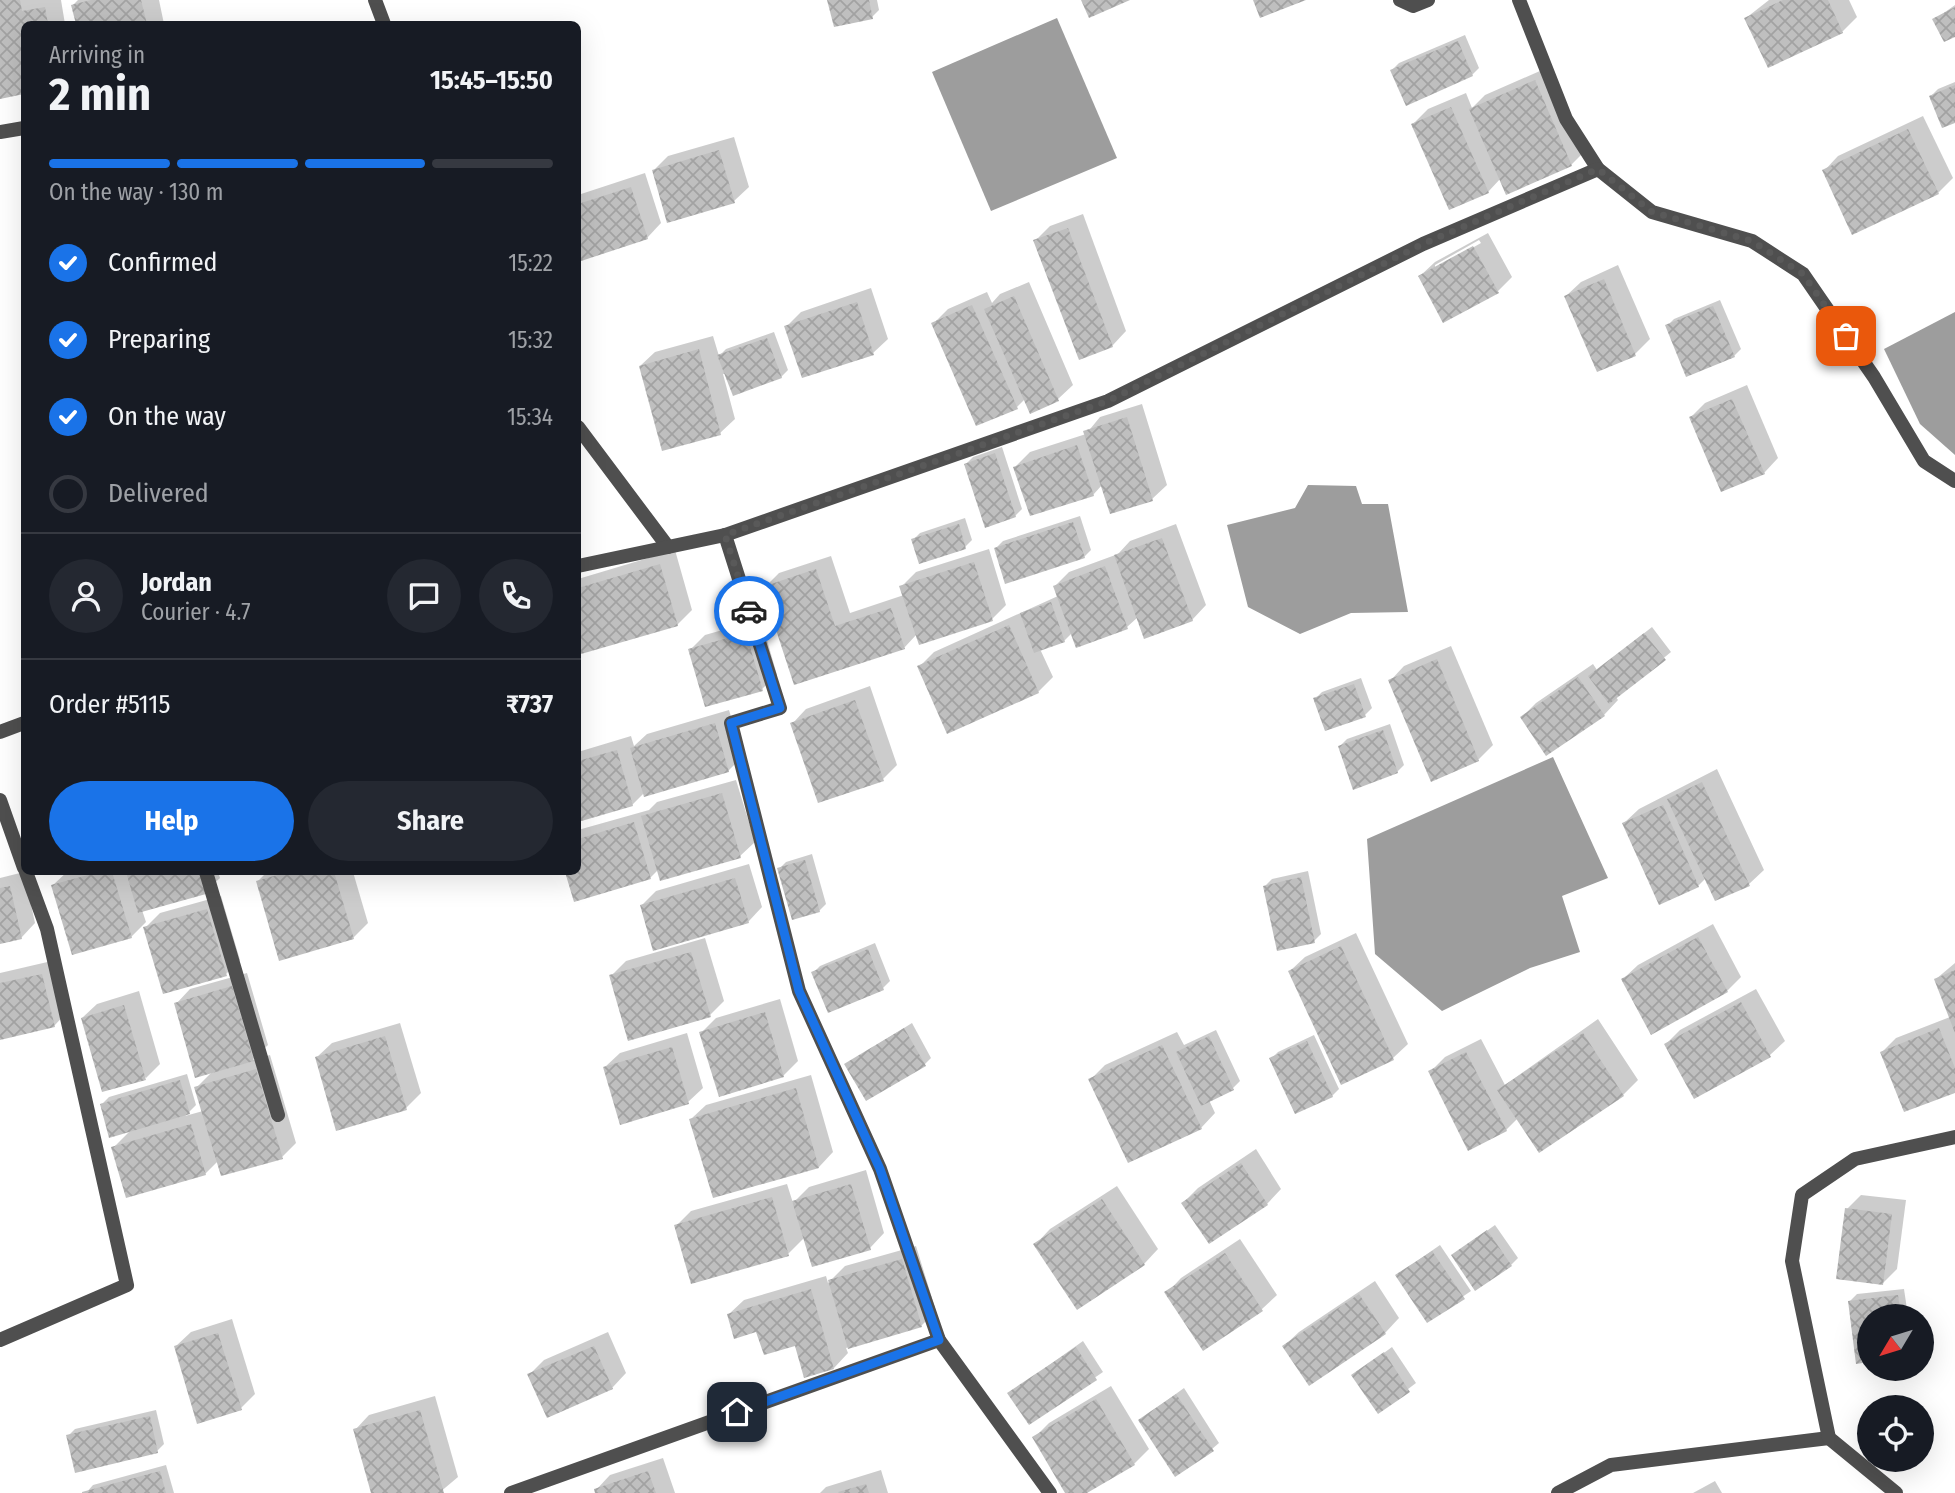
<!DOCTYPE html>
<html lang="en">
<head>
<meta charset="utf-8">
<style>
	body { margin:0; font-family:"Fira Sans Condensed",sans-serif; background:#242831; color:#f1f3f6; height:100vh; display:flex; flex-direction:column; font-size:26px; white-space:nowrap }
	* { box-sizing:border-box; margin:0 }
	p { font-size:23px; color:#9ea1a6 }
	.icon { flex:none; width:38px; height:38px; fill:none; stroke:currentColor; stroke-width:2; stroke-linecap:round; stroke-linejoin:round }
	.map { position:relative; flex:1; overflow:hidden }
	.side { position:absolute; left:21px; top:21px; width:560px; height:854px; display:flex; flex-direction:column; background:#171b24; border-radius:10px; box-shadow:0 7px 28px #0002 }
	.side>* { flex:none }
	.needle { width:46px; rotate:232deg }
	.buttons { position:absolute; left:1857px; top:1304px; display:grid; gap:14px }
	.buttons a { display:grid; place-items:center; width:77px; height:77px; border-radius:50%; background:#171b24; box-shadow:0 7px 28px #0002; font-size:35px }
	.pin { position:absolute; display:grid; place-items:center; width:60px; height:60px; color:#fff; margin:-30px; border-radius:14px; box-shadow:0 4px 10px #0006 }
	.courier { position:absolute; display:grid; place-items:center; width:70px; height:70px; margin:-35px; border:5px solid #1a73e8; border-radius:50%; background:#fff; color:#222; box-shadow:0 2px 9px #0007 }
	.headline em { font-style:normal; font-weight:700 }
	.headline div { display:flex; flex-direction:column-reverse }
	.headline { display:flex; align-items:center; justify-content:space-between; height:119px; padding:0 28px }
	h1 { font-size:46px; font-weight:700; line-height:52px }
	.bar { display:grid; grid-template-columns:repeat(4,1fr); gap:10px 7px; align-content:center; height:84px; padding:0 28px }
	.bar i { height:9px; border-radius:5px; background:#363941 }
	.bar .active { background:#1a73e8 }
	.bar p { grid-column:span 4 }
	.line { display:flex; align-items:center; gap:18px; padding:0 28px; border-top:2px solid #363941 }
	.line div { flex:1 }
	.round { display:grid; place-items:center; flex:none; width:74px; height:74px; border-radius:37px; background:#242831 }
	ol { padding:0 28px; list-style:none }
	li { display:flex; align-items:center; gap:21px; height:77px }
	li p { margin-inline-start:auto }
	li .icon { padding:7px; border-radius:50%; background:#1a73e8; color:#fff; stroke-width:4 }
	li:last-child { color:#9ea1a6 }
	li i { width:38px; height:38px; border:4px solid #363941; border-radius:50% }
	.action { display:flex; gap:14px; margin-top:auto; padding:14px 28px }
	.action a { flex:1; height:80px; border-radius:42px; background:#1a73e8; color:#fff; font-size:28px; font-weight:700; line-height:80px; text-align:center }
	.action a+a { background:#242831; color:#f1f3f6 }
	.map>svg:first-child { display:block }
	.water { fill:#9d9d9d }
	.shadow { fill:#0003; fill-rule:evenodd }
	.building { fill:url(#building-cross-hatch) }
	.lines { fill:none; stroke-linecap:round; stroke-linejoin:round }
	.street { stroke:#4f4f4f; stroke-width:14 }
	.done { stroke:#595959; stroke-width:7; stroke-dasharray:0 12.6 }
	.route { stroke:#1a73e8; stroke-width:9 }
</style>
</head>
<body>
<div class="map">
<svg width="1955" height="1493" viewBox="0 0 1955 1493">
	<defs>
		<pattern id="building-cross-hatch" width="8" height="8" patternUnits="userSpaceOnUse" patternTransform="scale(1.75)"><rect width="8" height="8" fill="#bfbfbf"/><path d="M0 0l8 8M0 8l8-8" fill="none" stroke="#a2a2a2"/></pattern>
	</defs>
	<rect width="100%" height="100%" fill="#fff"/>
	<g class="water">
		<polygon points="1057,18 1117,158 991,211 932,72"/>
		<polygon points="1955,312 1955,455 1920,424 1884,349"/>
		<polygon points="1308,485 1356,486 1362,504 1388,504 1408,612 1351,613 1300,634 1248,607 1227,525 1295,508"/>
		<polygon points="1553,757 1608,878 1562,896 1580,952 1530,968 1442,1011 1375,954 1367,839"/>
	</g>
	<g class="shadow">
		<polygon points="0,0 61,0 65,24 24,24 24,93 0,97"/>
		<polygon points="78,0 159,0 164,24 77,24 73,5"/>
		<polygon points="829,0 877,0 879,10 872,17"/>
		<polygon points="1769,0 1849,0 1857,17 1842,32 1746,18"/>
		<polygon points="1955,5 1955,35 1934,20"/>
		<polygon points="1465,35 1479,68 1472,75 1392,70 1399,63"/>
		<polygon points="1549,67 1586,150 1571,165 1501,178 1488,192 1413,124 1428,109 1466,93 1472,108 1485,95"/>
		<polygon points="1955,82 1955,121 1931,96 1938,89"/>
		<polygon points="1923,116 1953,178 1938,193 1824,171 1838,156"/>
		<polygon points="734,137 749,187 734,201 654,170 668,156"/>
		<polygon points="645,173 661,223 647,238 578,260 578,195"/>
		<polygon points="1083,214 1126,331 1112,346 1035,241 1050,226"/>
		<path d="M1488,233L1512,277L1498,291L1420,276L1435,262ZM1479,240L1481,243L1435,269V265Z"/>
		<polygon points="1618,265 1650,339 1635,354 1566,296 1581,282"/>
		<polygon points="1029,282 1073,385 1058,399 1025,399 1017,407 933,324 948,309 987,292 992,303 1000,294"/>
		<polygon points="871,288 888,339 873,353 786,327 801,312"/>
		<polygon points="1720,300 1741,349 1734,356 1667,326 1674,319"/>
		<polygon points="774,332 788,370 781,377 723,374 735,419 720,433 640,366 655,352 713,336 719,356 726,349"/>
		<polygon points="1747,385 1778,458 1764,473 1691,417 1705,403"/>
		<polygon points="1142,404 1167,485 1152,499 1111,512 1102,485 1093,495 1015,467 1030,452 1086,434 1100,417"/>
		<polygon points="1002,447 1022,509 1015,516 966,464 973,457"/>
		<polygon points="1080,516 1091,550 1084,557 996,548 1003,541"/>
		<polygon points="965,518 972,540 965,547 913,540 920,533"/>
		<polygon points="1176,524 1206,605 1192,620 1138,617 1127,627 1077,646 1072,633 1064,641 1040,649 1053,677 1038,692 919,667 934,652 1058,596 1055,586 1069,572 1118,554 1130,541"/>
		<polygon points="989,549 1006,605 992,619 917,634 904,648 796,683 764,588 779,573 831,556 850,613 904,595 901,587 916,572"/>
		<polygon points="675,550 692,610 677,625 582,652 578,637 578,579"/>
		<polygon points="761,619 777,675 762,689 690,650 705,635"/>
		<polygon points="1652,627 1671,652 1616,697 1618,700 1604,715 1522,717 1536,703 1593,664 1597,670"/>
		<polygon points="1451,646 1493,745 1478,760 1432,779 1390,681 1404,666"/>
		<polygon points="1361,678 1372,708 1365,715 1315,699 1322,692"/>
		<polygon points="870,686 897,765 883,779 792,724 806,709"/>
		<polygon points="729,710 743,756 728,771 645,792 632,805 578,820 578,752 631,736 634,746 647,734"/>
		<polygon points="1390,724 1404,765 1397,772 1340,746 1347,739"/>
		<polygon points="1717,769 1764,870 1749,884 1706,878 1698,886 1659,903 1624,823 1639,809"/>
		<polygon points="736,780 755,842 740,856 658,870 650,878 575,899 567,872 578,872 578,830 649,810 657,802"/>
		<polygon points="812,854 826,904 819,911 779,869 786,862"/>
		<polygon points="749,864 762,907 748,922 641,906 656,891"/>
		<polygon points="1308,871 1321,934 1314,941 1265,886 1272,879"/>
		<polygon points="24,872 35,923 21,938 0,942 0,878"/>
		<polygon points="67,872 218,872 220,878 205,892 142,910 146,922 131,937 53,885"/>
		<polygon points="267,872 353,872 368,923 353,938 258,881"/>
		<polygon points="221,896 240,960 226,974 145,928 160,913"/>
		<polygon points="1713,924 1741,977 1727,991 1623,979 1638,965"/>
		<polygon points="1356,933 1408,1044 1393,1058 1290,971 1305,957"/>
		<polygon points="705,938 724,1001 710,1015 611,976 626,961"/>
		<polygon points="875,943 890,981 883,988 813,973 820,966"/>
		<polygon points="56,960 68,1011 54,1026 0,1038 0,973"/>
		<polygon points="1955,963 1955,1091 1882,1052 1896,1038 1950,1017 1936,979"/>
		<polygon points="247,973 268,1045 251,1061 270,1055 296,1143 282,1157 218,1161 205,1174 113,1148 131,1130 102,1104 109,1097 187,1074 196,1105 185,1116 203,1111 196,1088 213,1071 176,1004 190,989"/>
		<polygon points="1756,989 1785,1041 1770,1055 1695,1096 1666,1044 1680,1030"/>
		<polygon points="139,991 160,1064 146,1078 82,1018 97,1004"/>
		<polygon points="780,999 798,1061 783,1076 701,1033 716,1018"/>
		<polygon points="1598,1019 1638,1080 1623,1095 1518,1118 1506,1130 1430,1072 1445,1057 1481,1039 1505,1085"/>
		<polygon points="400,1023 421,1093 406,1108 317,1057 332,1043"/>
		<polygon points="912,1023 931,1058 924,1065 846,1064"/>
		<polygon points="1216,1030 1240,1081 1233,1088 1209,1100 1215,1113 1201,1128 1090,1080 1105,1065 1177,1032 1184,1045"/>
		<polygon points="687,1033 703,1088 688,1102 605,1067 620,1053"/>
		<polygon points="1314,1035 1339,1089 1332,1096 1271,1059 1278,1052"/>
		<polygon points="811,1075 833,1152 819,1167 714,1196 691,1119 706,1105"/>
		<polygon points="1256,1149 1281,1189 1267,1204 1183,1203 1198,1188"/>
		<polygon points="866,1170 884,1233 870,1248 805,1237 788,1254 676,1226 691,1211 787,1184 793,1203 809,1187"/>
		<polygon points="1117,1186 1158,1249 1144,1264 1036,1244 1050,1229"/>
		<polygon points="1861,1195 1906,1200 1897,1269 1883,1283 1847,1209"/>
		<polygon points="1495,1225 1518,1258 1511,1265 1453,1255"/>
		<polygon points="1240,1239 1277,1295 1262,1309 1203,1348 1167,1293 1181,1278"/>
		<polygon points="1440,1245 1471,1291 1427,1321 1397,1275"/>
		<polygon points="916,1246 936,1311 921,1326 846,1348 848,1353 834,1368 796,1344 757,1330 729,1314 744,1300 826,1276 828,1283 845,1266"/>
		<polygon points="1375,1281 1399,1318 1385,1333 1284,1346 1299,1332"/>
		<polygon points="1904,1289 1908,1316 1869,1316 1869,1361 1850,1301 1857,1294"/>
		<polygon points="232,1319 255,1394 241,1408 176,1346 191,1332"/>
		<polygon points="608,1332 626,1373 612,1388 530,1374 544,1360"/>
		<polygon points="1083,1341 1103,1372 1030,1422 1010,1393"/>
		<polygon points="1392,1347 1416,1383 1378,1412 1354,1375"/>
		<polygon points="1111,1386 1149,1449 1134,1464 1084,1493 1067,1493 1034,1438 1049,1423"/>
		<polygon points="1184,1388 1219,1443 1212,1449 1140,1420"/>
		<polygon points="435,1396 458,1477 439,1493 373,1493 355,1430 369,1415"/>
		<polygon points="156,1410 164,1444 157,1451 68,1436 75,1429"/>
		<polygon points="663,1458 675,1493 597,1493 596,1490 610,1475"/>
		<polygon points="166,1465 174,1493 86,1493 93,1485"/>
		<polygon points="881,1470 888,1493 820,1493 826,1487"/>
		<polygon points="1715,1481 1722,1493 1693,1493"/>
	</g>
	<g class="building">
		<polygon points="0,0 20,0 22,11 45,7 48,24 24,24 24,94 0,99"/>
		<polygon points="91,0 141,0 147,24 76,24 71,5"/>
		<polygon points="827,0 869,0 873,19 834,27"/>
		<polygon points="1081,0 1130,0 1089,18"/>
		<polygon points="1253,0 1306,0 1260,18"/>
		<polygon points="1783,0 1828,0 1843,33 1768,68 1744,18"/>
		<polygon points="1955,7 1955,37 1944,42 1932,19"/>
		<polygon points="1458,41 1473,76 1406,106 1390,70"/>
		<polygon points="1535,80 1572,166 1506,195 1469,109"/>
		<polygon points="1955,85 1955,123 1942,128 1929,96"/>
		<polygon points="1451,107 1489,193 1449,210 1411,124"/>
		<polygon points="1908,129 1939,194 1852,235 1822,170"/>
		<polygon points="719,150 735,203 667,223 652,170"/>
		<polygon points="631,187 648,239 578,262 578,204"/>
		<polygon points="1068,228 1113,347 1079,360 1033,240"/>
		<polygon points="1473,246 1499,293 1443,323 1418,276"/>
		<polygon points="1604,279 1636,356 1597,372 1564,296"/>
		<polygon points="1014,296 1059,401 1030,414 984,309"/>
		<polygon points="857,302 874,355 802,378 784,326"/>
		<polygon points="972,305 1018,409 976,426 931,323"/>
		<polygon points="1713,306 1735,357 1686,377 1665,325"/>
		<polygon points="767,338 782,378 733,396 717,355"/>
		<polygon points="699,349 721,435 662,451 639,366"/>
		<polygon points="1732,399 1765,474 1721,492 1689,417"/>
		<polygon points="1127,417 1153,501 1110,514 1083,431"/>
		<polygon points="1077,445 1094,496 1030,516 1013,467"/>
		<polygon points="995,453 1016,517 985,528 964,464"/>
		<polygon points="1073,522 1085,558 1005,584 994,548"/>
		<polygon points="959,524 966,549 919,564 911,539"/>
		<polygon points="1162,538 1193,621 1144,639 1114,555"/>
		<polygon points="974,562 993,621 919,645 899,586"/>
		<polygon points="660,564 678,626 581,654 578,643 578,588"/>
		<polygon points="1105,566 1128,629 1076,648 1053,586"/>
		<polygon points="816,569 835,626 891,608 905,649 794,685 762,587"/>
		<polygon points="1051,602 1065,642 1034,653 1020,613"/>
		<polygon points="1009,625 1039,693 947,734 917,666"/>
		<polygon points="746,633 763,691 705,707 688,649"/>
		<polygon points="1644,633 1666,660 1609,704 1588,676"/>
		<polygon points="1437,659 1479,761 1431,782 1388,680"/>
		<polygon points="1578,677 1605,716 1546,756 1520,717"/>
		<polygon points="1354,684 1366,717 1325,731 1313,698"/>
		<polygon points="855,700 884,781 818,803 790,723"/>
		<polygon points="715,723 729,772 644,797 630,748"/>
		<polygon points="1383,730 1398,773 1353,790 1338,746"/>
		<polygon points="617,750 633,806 578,822 578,761"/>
		<polygon points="1702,782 1750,886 1715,901 1667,799"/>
		<polygon points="722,793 741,858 660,881 641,816"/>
		<polygon points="1663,805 1699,887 1659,905 1622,823"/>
		<polygon points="634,822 651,879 574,902 565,872 578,872 578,839"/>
		<polygon points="805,860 820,912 792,920 777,868"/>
		<polygon points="99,872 112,872 132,938 72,955 51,885"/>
		<polygon points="126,872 200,872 206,894 138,913"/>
		<polygon points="288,872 334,872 354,939 279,961 256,881"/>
		<polygon points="1301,877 1315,943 1277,951 1263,886"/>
		<polygon points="735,878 749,923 653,951 640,905"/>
		<polygon points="10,886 22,939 0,944 0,888"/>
		<polygon points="207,909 227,976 163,994 143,927"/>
		<polygon points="1698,937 1728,992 1651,1035 1621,979"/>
		<polygon points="1341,946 1394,1060 1341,1085 1288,971"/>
		<polygon points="868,949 884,990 828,1013 811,972"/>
		<polygon points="691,952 711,1017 628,1041 609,975"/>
		<polygon points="1955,970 1955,1033 1934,979"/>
		<polygon points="42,974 55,1027 0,1040 0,983"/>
		<polygon points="232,986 254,1061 195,1078 174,1003"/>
		<polygon points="1741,1002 1771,1057 1694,1099 1664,1044"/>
		<polygon points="124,1005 146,1080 102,1092 81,1018"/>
		<polygon points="765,1012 784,1077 719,1097 699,1032"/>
		<polygon points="904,1028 926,1066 866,1101 844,1064"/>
		<polygon points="1939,1028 1955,1068 1955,1093 1904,1112 1880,1052"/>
		<polygon points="1583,1033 1624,1096 1539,1153 1497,1090"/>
		<polygon points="385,1036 407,1110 336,1131 315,1057"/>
		<polygon points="1209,1036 1234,1090 1201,1106 1176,1052"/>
		<polygon points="1307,1041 1333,1097 1295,1114 1269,1058"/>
		<polygon points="1162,1045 1202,1129 1128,1163 1088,1079"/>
		<polygon points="672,1047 689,1104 620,1125 603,1067"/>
		<polygon points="1466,1052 1507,1131 1468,1151 1428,1071"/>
		<polygon points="256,1069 283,1159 221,1176 194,1087"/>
		<polygon points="180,1080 190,1114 109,1138 100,1104"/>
		<polygon points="796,1088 819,1168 713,1198 689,1119"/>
		<polygon points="191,1124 206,1175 126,1198 111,1147"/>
		<polygon points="1241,1163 1268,1205 1209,1244 1181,1203"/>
		<polygon points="851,1184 871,1250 812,1267 792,1201"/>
		<polygon points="772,1197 789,1256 691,1284 674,1225"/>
		<polygon points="1102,1199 1145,1265 1077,1310 1033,1244"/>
		<polygon points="1845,1208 1892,1214 1883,1285 1836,1279"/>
		<polygon points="1487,1230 1512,1266 1475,1291 1451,1255"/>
		<polygon points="1432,1251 1465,1299 1427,1323 1395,1275"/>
		<polygon points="1225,1253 1263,1311 1203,1351 1164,1292"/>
		<polygon points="902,1259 922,1327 848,1349 828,1280"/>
		<polygon points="811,1289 834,1369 804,1378 795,1346 764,1355 756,1332 734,1339 727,1314"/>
		<polygon points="1359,1294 1386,1334 1309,1386 1282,1346"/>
		<polygon points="1898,1295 1901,1316 1869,1316 1869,1362 1856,1364 1848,1301"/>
		<polygon points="218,1333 242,1410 197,1424 174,1346"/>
		<polygon points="594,1346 613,1389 547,1418 527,1374"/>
		<polygon points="1076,1347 1097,1380 1029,1425 1007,1393"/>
		<polygon points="1384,1352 1410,1392 1378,1414 1351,1375"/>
		<polygon points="1176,1394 1214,1451 1175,1477 1138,1420"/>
		<polygon points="1096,1399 1135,1465 1087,1493 1065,1493 1032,1437"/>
		<polygon points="420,1410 444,1493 371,1493 353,1429"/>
		<polygon points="150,1416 158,1453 75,1473 66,1435"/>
		<polygon points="160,1471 166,1493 82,1493 82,1492"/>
		<polygon points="648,1471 656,1493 595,1493 594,1489"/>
		<polygon points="866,1484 869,1493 839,1493 838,1492"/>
	</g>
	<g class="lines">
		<g class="street">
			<polyline points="375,0 384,24"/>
			<polyline points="1400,0 1413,6 1428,0"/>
			<polyline points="1519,0 1566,119 1598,169 1652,212 1752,241 1803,274 1874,377 1924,461 1955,481"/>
			<polyline points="0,132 24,128"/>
			<polyline points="578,427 668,547"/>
			<polyline points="725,535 780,708 731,723 799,991 880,1169 939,1340 1050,1493"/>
			<polyline points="578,566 725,535 1108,401 1423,244 1598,169"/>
			<polyline points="0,732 24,723"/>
			<polyline points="0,800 24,868"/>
			<polyline points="206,872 278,1115"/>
			<polyline points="0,1340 127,1285 47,929 26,872"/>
			<polyline points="511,1493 939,1340"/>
			<polyline points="1558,1493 1611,1465 1829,1438"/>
			<polyline points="1896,1493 1829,1438 1792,1261 1802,1195 1855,1159 1955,1137"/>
		</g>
	</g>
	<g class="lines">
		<polyline class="done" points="749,611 725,535 1108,401 1423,244 1598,169 1652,212 1752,241 1803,274 1846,336"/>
		<polyline class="route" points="737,1412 939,1340 880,1169 799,991 731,723 780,708 749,611"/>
	</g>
</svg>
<div class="buttons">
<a><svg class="needle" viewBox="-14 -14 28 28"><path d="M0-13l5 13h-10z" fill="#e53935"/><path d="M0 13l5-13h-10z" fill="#9ea1a6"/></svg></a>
<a><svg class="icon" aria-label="locate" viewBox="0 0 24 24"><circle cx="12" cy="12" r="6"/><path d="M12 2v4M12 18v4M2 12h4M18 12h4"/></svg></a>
</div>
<div class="pin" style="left:1846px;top:336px;background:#ea580c"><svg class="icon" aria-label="bag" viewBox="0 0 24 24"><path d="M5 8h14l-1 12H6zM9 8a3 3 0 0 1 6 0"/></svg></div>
<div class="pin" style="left:737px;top:1412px;background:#1f2937"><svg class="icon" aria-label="home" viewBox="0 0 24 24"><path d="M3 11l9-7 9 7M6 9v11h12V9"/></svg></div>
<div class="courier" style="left:749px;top:611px"><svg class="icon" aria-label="car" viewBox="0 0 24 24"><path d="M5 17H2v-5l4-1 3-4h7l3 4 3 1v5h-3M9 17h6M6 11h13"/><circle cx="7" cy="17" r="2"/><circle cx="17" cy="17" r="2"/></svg></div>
<section class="side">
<div class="headline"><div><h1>2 min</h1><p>Arriving in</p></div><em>15:45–15:50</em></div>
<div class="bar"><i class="active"></i><i class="active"></i><i class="active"></i><i></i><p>On the way · 130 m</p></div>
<ol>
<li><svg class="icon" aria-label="check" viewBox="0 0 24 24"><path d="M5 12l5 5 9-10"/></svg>Confirmed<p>15:22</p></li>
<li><svg class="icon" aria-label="check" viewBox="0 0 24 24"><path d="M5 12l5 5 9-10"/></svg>Preparing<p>15:32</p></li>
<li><svg class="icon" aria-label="check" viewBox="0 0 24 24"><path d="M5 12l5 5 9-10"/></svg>On the way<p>15:34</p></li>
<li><i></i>Delivered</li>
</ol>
<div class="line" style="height:126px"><a class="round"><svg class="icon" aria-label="person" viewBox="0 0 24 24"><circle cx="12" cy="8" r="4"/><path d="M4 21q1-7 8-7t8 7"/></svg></a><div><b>Jordan</b><p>Courier · 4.7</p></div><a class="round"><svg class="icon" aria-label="chat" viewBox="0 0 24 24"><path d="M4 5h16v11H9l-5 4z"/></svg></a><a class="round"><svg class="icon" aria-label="phone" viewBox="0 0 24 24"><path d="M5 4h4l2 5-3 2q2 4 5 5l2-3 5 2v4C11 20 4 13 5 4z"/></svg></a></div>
<div class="line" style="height:91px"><div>Order #5115</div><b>₹737</b></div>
<div class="action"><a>Help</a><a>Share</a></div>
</section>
</div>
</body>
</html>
